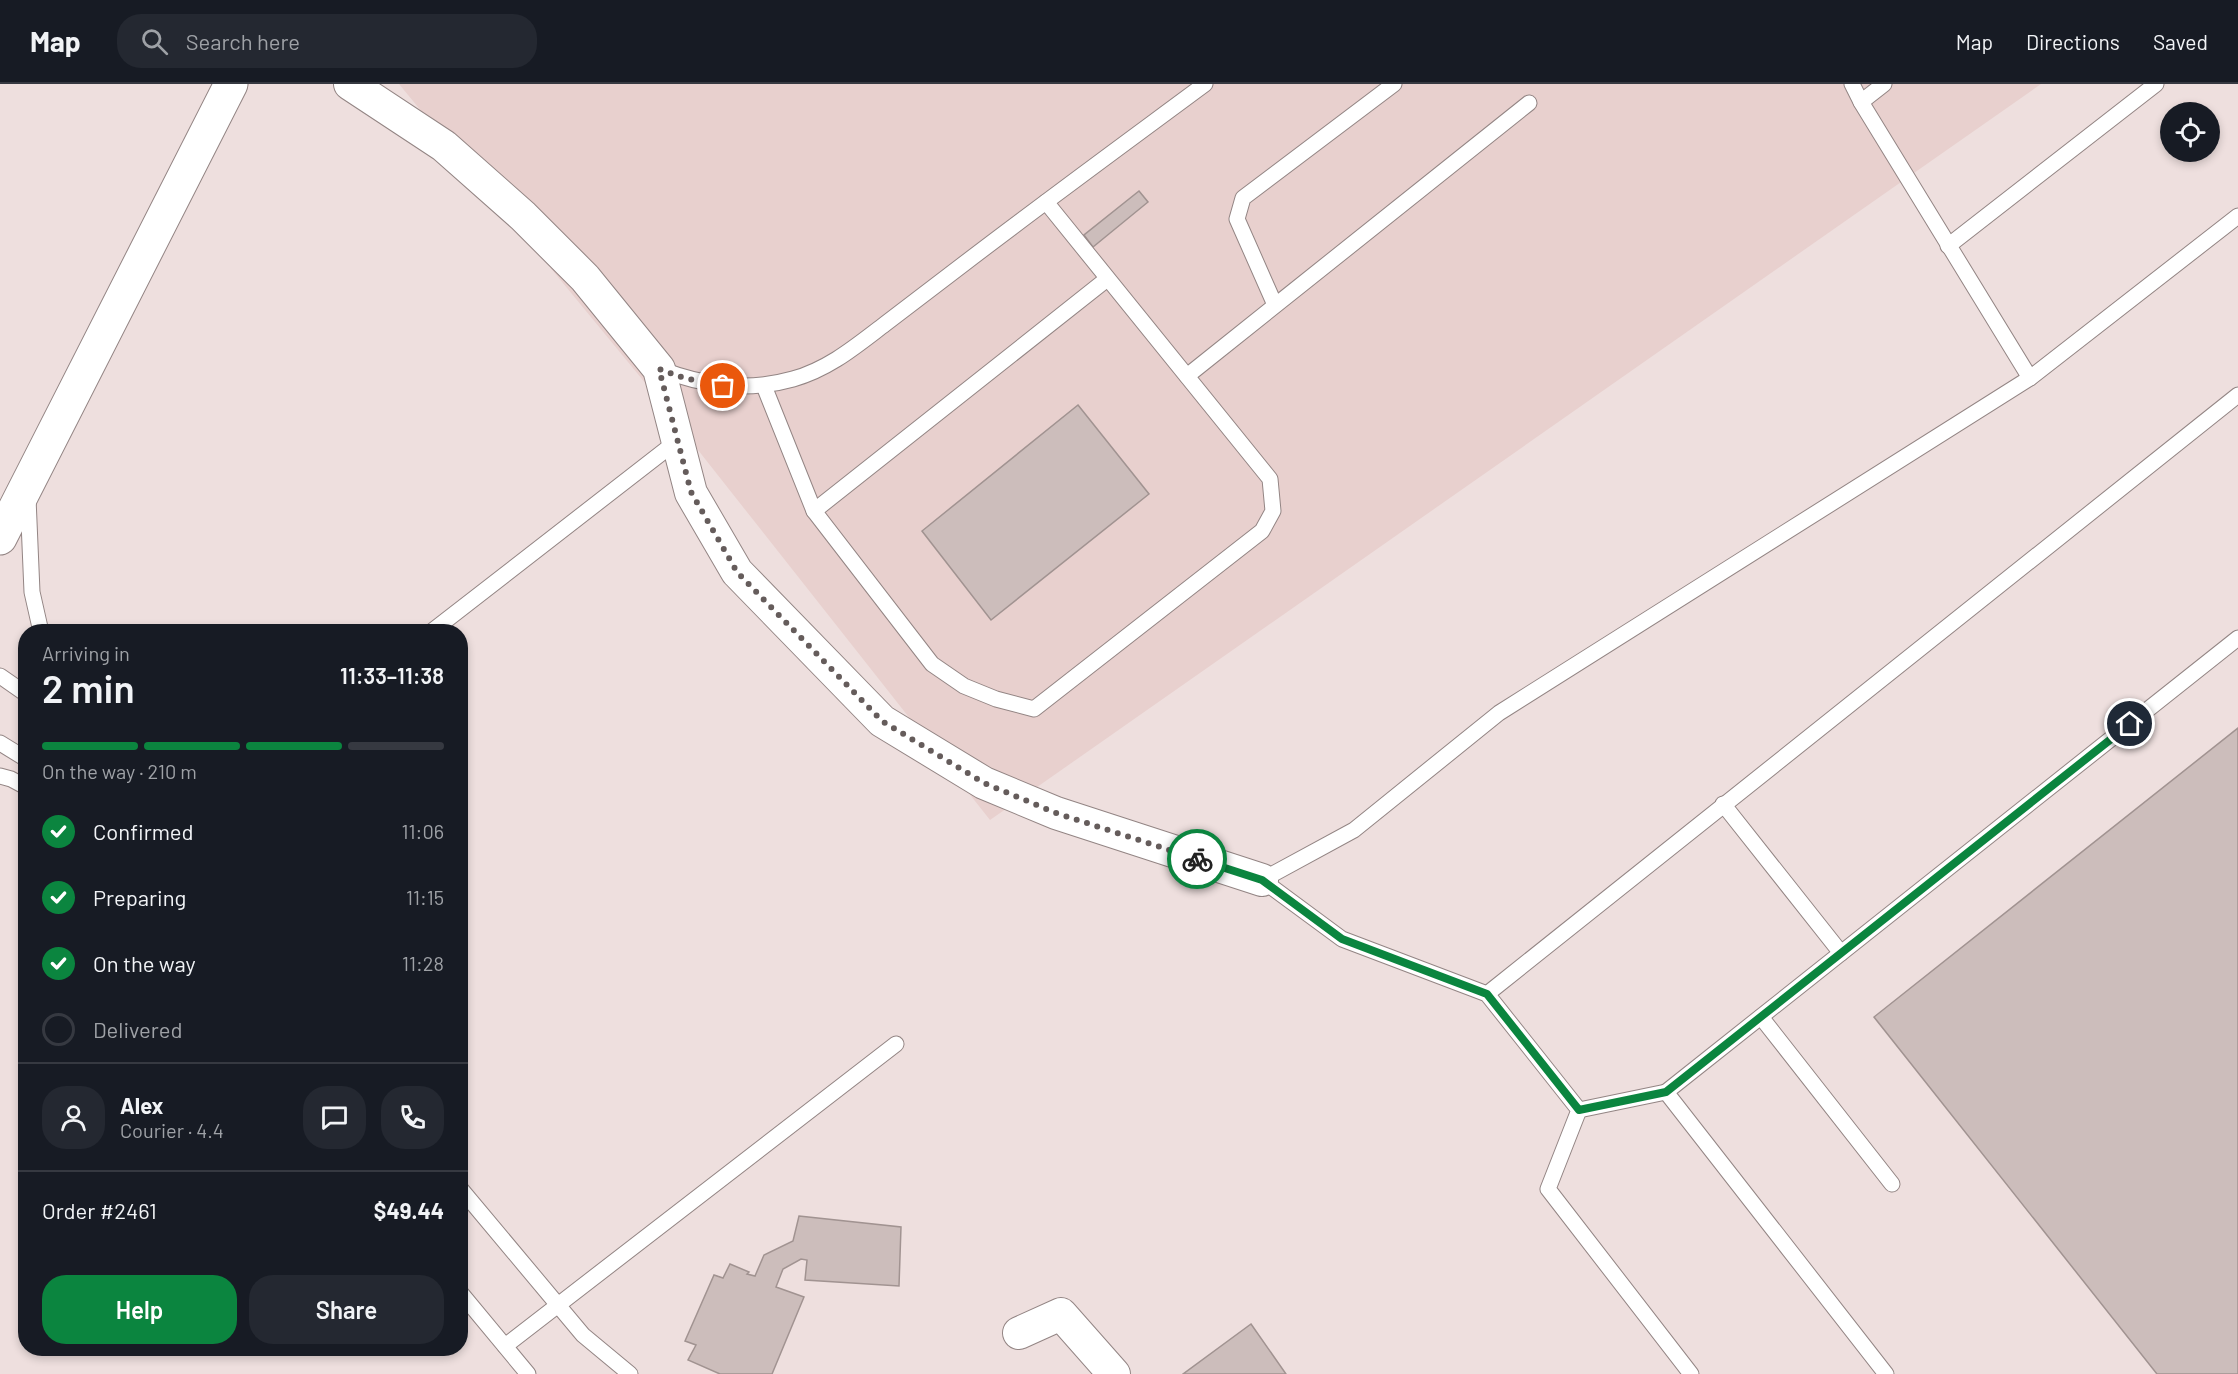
<!DOCTYPE html>
<html lang="en">
<head>
<meta charset="utf-8">
<style>
	body { margin:0; font-family:Barlow,sans-serif; background:#242831; color:#f1f3f6; height:100vh; display:flex; flex-direction:column; font-size:22px; white-space:nowrap }
	* { box-sizing:border-box; margin:0 }
	p { font-size:20px; color:#9ea1a6 }
	.icon { flex:none; width:33px; height:33px; fill:none; stroke:currentColor; stroke-width:2; stroke-linecap:round; stroke-linejoin:round }
	.map { position:relative; flex:1; overflow:hidden }
	.side { position:absolute; left:18px; top:540px; width:450px; height:732px; display:flex; flex-direction:column; background:#171b24; border-radius:24px; box-shadow:0 3px 9px #0003 }
	.side>* { flex:none }
	.controls { position:absolute; left:2160px; top:18px; display:grid; gap:12px }
	.controls a { display:grid; place-items:center; width:60px; height:60px; border-radius:50%; background:#171b24; box-shadow:0 3px 9px #0003; font-size:30px }
	.pin { position:absolute; display:grid; place-items:center; width:51px; height:51px; color:#fff; margin:-26px; border:3px solid #fff; border-radius:50%; box-shadow:0 2px 6px #0007 }
	.courier { position:absolute; display:grid; place-items:center; width:60px; height:60px; margin:-30px; border:4px solid #0b853f; border-radius:50%; background:#fff; color:#222; box-shadow:0 2px 8px #0007 }
	.overview em { font-style:normal; font-weight:600 }
	.overview div { display:flex; flex-direction:column-reverse }
	.overview { display:flex; align-items:center; justify-content:space-between; height:102px; padding:0 24px }
	h1 { font-size:39px; font-weight:600; line-height:45px }
	.bar { display:grid; grid-template-columns:repeat(4,1fr); gap:9px 6px; align-content:center; height:72px; padding:0 24px }
	.bar i { height:8px; border-radius:4px; background:#363941 }
	.bar .active { background:#0b853f }
	.bar p { grid-column:span 4 }
	.line { display:flex; align-items:center; gap:15px; padding:0 24px; border-top:2px solid #363941 }
	.line div { flex:1 }
	.round { display:grid; place-items:center; flex:none; width:63px; height:63px; border-radius:24px; background:#242831 }
	ol { padding:0 24px; list-style:none }
	li { display:flex; align-items:center; gap:18px; height:66px }
	li p { margin-inline-start:auto }
	li .icon { padding:6px; border-radius:50%; background:#0b853f; color:#fff; stroke-width:4 }
	li:last-child { color:#9ea1a6 }
	li i { width:33px; height:33px; border:3px solid #363941; border-radius:50% }
	.cta { display:flex; gap:12px; margin-top:auto; padding:12px 24px }
	.cta a { flex:1; height:69px; border-radius:24px; background:#0b853f; color:#fff; font-size:24px; font-weight:600; line-height:69px; text-align:center }
	.cta a+a { background:#242831; color:#f1f3f6 }
	header { display:flex; align-items:center; gap:36px; box-sizing:border-box; height:84px; padding:0 30px; background:#171b24; border-bottom:2px solid #363941 }
	header strong { font-size:28px }
	nav { display:flex; gap:33px; margin-inline-start:auto; font-size:21px }
	.search { width:420px; height:54px; background:#242831; display:flex; align-items:center; gap:15px; box-sizing:border-box; padding:0 21px; border-radius:24px; color:#9ea1a6; font-size:22px }
	.map>svg:first-child { display:block }
	.built { fill:#e8d0ce }
	.building { fill:#ccbdbb; stroke:#a19391; stroke-width:1.5 }
	.lines { fill:none; stroke-linecap:round; stroke-linejoin:round }
	.service-casing { stroke:#938584; stroke-width:17 }
	.minor-casing { stroke:#938584; stroke-width:34 }
	.primary-casing { stroke:#938584; stroke-width:35 }
	.service { stroke:#fff; stroke-width:15 }
	.minor { stroke:#fff; stroke-width:32 }
	.primary { stroke:#fff; stroke-width:33 }
	.done { stroke:#655c5b; stroke-width:6; stroke-dasharray:0 10.8 }
	.route { stroke:#0b853f; stroke-width:8 }
</style>
</head>
<body>
<header>
<strong>Map</strong>
<div class="search"><svg class="icon" aria-label="search" viewBox="0 0 24 24"><circle cx="10" cy="10" r="6"/><path d="M15 15l6 6"/></svg>Search here</div>
<nav><a>Map</a><a>Directions</a><a>Saved</a></nav>
</header>
<div class="map">
<svg width="2238" height="1290" viewBox="0 0 2238 1290">
	<rect width="100%" height="100%" fill="#eedfde"/>
	<polygon class="built" points="399,0 2041,0 990,736 642,295"/>
	<g class="building">
		<polygon points="1139,107 1148,118 1093,163 1084,151"/>
		<polygon points="1078,321 1149,410 991,536 922,447"/>
		<polygon points="2238,644 2238,1290 2157,1290 1874,933"/>
		<polygon points="799,1132 901,1143 899,1202 805,1196 807,1176 801,1175 783,1185 776,1203 804,1213 772,1290 720,1290 688,1276 696,1261 685,1257 714,1191 723,1194 730,1180 749,1188 747,1190 755,1192 764,1171 793,1157"/>
		<polygon points="1251,1240 1286,1290 1183,1290"/>
	</g>
	<g class="lines">
		<g class="service-casing">
			<g id="service">
				<polyline points="1852,0 1861,18 1884,0"/>
				<polyline points="1861,18 2030,294"/>
				<polyline points="1948,162 2156,0"/>
				<polyline points="1275,221 1237,135 1243,114 1394,0"/>
				<path d="M660,285C704,302 747,308 793,295C829,285 856,262 885,240C911,220 936,201 961,182C1042,120 1124,60 1205,0"/>
				<polyline points="1187,292 1529,19"/>
				<polyline points="764,302 814,427 932,580 964,602 996,615 1034,625 1262,447 1273,427 1270,395 1046,118"/>
				<polyline points="28,414 32,508 41,548"/>
				<polyline points="814,427 1107,195"/>
				<polyline points="431,548 677,357"/>
				<polyline points="0,592 26,610"/>
				<polyline points="0,659 26,675"/>
				<polyline points="0,692 11,695 26,703"/>
				<polyline points="1723,720 1841,869"/>
				<polyline points="1487,910 2238,311"/>
				<polyline points="1761,933 1892,1100"/>
				<polyline points="1666,1008 2238,554"/>
				<polyline points="1579,1026 1666,1008 1886,1290"/>
				<polyline points="460,1104 583,1251 630,1290"/>
				<polyline points="460,1208 528,1290"/>
				<polyline points="505,1262 896,960"/>
				<polyline points="1691,1290 1548,1105 1579,1026 1487,910 1342,855 1262,796 1354,746 1499,629 2030,294 2238,132"/>
			</g>
		</g>
		<g class="minor-casing">
			<g id="minor">
				<polyline points="350,0 444,62 523,132 585,194 659,285 691,409 737,488 882,637 984,699 1056,729 1262,796"/>
				<polyline points="1019,1249 1061,1230 1114,1290"/>
			</g>
		</g>
		<g class="primary-casing">
			<polyline id="primary" points="0,454 231,0"/>
		</g>
		<use href="#service" class="service"/>
		<use href="#minor" class="minor"/>
		<use href="#primary" class="primary"/>
	</g>
	<g class="lines">
		<polyline class="done" points="723,302 684,294 659,285 691,408 737,488 882,637 984,699 1056,729 1197,775"/>
		<polyline class="route" points="1197,775 1262,796 1342,855 1487,910 1579,1026 1666,1008 2130,640"/>
	</g>
</svg>
<div class="controls">
<a><svg class="icon" aria-label="locate" viewBox="0 0 24 24"><circle cx="12" cy="12" r="6"/><path d="M12 2v4M12 18v4M2 12h4M18 12h4"/></svg></a>
</div>
<div class="pin" style="left:723px;top:302px;background:#ea580c"><svg class="icon" aria-label="bag" viewBox="0 0 24 24"><path d="M5 8h14l-1 12H6zM9 8a3 3 0 0 1 6 0"/></svg></div>
<div class="pin" style="left:2130px;top:640px;background:#1f2937"><svg class="icon" aria-label="home" viewBox="0 0 24 24"><path d="M3 11l9-7 9 7M6 9v11h12V9"/></svg></div>
<div class="courier" style="left:1197px;top:775px"><svg class="icon" aria-label="bike" viewBox="0 0 24 24"><circle cx="6" cy="16" r="4"/><circle cx="18" cy="16" r="4"/><path d="M6 16l4-8h5l3 8M10 8l3 8H6M13 5h3"/></svg></div>
<section class="side">
<div class="overview"><div><h1>2 min</h1><p>Arriving in</p></div><em>11:33–11:38</em></div>
<div class="bar"><i class="active"></i><i class="active"></i><i class="active"></i><i></i><p>On the way · 210 m</p></div>
<ol>
<li><svg class="icon" aria-label="check" viewBox="0 0 24 24"><path d="M5 12l5 5 9-10"/></svg>Confirmed<p>11:06</p></li>
<li><svg class="icon" aria-label="check" viewBox="0 0 24 24"><path d="M5 12l5 5 9-10"/></svg>Preparing<p>11:15</p></li>
<li><svg class="icon" aria-label="check" viewBox="0 0 24 24"><path d="M5 12l5 5 9-10"/></svg>On the way<p>11:28</p></li>
<li><i></i>Delivered</li>
</ol>
<div class="line" style="height:108px"><a class="round"><svg class="icon" aria-label="person" viewBox="0 0 24 24"><circle cx="12" cy="8" r="4"/><path d="M4 21q1-7 8-7t8 7"/></svg></a><div><b>Alex</b><p>Courier · 4.4</p></div><a class="round"><svg class="icon" aria-label="chat" viewBox="0 0 24 24"><path d="M4 5h16v11H9l-5 4z"/></svg></a><a class="round"><svg class="icon" aria-label="phone" viewBox="0 0 24 24"><path d="M5 4h4l2 5-3 2q2 4 5 5l2-3 5 2v4C11 20 4 13 5 4z"/></svg></a></div>
<div class="line" style="height:78px"><div>Order #2461</div><b>$49.44</b></div>
<div class="cta"><a>Help</a><a>Share</a></div>
</section>
</div>
</body>
</html>
